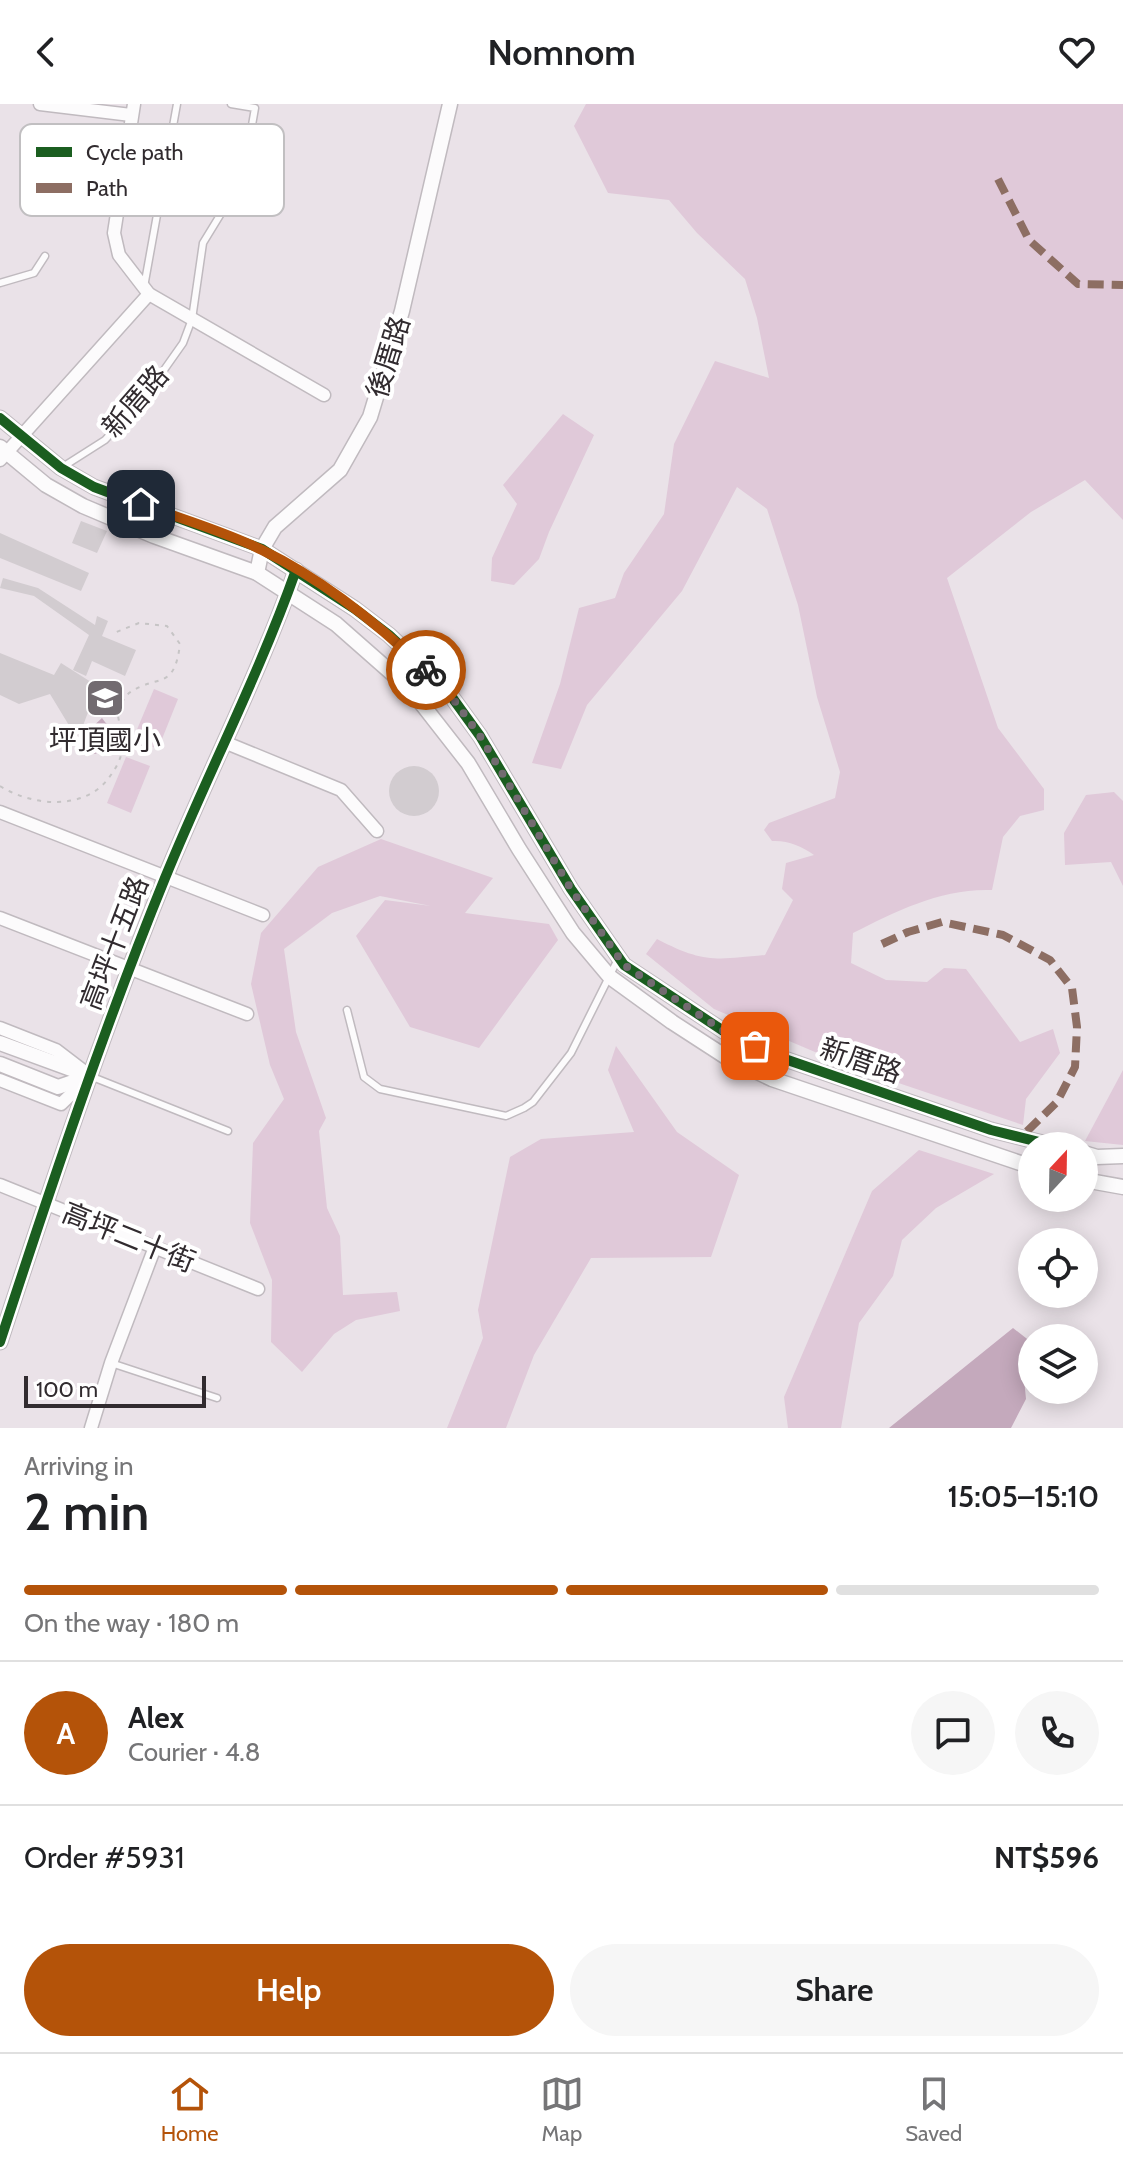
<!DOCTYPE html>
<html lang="en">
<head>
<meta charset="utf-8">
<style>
	body { margin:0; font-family:Cabin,"Noto Sans TC",sans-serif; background:#f6f6f6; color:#202124; height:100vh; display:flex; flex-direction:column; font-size:30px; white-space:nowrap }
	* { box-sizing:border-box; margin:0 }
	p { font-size:26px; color:#757577 }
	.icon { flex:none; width:44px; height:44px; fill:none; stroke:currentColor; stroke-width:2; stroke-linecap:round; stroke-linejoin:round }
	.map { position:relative; height:1324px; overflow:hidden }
	.sheet { display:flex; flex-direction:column; background:#fff; flex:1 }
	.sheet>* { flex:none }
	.needle { width:52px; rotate:22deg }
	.controls { position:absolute; left:1018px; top:1028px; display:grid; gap:16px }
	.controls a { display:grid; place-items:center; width:80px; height:80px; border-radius:50%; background:#fff; box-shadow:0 4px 20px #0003; font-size:40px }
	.scale { position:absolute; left:24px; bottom:20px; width:182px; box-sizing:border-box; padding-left:8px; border:4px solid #312b2f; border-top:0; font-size:22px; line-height:28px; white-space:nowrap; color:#312b2f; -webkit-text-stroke:6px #fff; paint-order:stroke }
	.pin { position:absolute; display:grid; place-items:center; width:68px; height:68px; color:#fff; margin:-34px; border-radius:16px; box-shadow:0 4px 12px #0006 }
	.courier { position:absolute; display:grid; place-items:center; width:80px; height:80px; margin:-40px; border:6px solid #b45309; border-radius:50%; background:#fff; color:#222; box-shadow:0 2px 10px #0007 }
	.overview em { font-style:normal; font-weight:600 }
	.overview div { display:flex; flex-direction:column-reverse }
	.overview { display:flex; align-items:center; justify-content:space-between; height:136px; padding:0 24px }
	h1 { font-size:52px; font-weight:600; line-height:60px }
	.bar { display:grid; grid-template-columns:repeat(4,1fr); gap:12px 8px; align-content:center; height:96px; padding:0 24px }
	.bar i { height:10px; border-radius:6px; background:#e0e0e0 }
	.bar .on { background:#b45309 }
	.bar p { grid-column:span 4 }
	.line { display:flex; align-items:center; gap:20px; padding:0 24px; border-top:2px solid #e0e0e0 }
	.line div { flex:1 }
	.round { display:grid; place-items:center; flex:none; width:84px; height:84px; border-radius:42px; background:#f6f6f6 }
	.cta { display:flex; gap:16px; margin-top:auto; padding:16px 24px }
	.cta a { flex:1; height:92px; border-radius:48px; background:#b45309; color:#fff; font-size:32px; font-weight:600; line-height:92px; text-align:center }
	.cta a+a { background:#f6f6f6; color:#202124 }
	header { display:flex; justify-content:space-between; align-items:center; height:104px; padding:0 24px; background:#fff; font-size:36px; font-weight:600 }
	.tab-bar { display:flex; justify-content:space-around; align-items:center; height:112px; border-top:2px solid #e0e0e0; background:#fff; font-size:22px; color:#757577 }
	.tab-bar a { display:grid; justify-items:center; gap:4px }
	.tab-bar .on { color:#b45309 }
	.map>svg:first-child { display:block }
	.green { fill:#e0c9d9 }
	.water { fill:#c4a9bc }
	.building { fill:#d2ccd0 }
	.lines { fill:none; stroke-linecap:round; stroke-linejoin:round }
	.service-casing { stroke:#c0babf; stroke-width:9 }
	.minor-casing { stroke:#c0babf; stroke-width:15 }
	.tertiary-casing { stroke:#c0babf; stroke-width:17 }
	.path { stroke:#c6c4c5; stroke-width:2; stroke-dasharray:4 6; stroke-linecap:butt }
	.service { stroke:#fcfbfc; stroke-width:6 }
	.minor { stroke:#fcfbfc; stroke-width:12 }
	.tertiary { stroke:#fcfbfc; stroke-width:14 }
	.quiet { stroke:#8d6e63; stroke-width:8; stroke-dasharray:16 8; stroke-linecap:butt }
	.cycleway-casing { stroke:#fff; stroke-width:15 }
	.cycleway { stroke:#1b5e20; stroke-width:10 }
	.done { stroke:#726b70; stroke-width:8; stroke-dasharray:0 14.4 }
	.route { stroke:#b45309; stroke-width:10 }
	.labels { text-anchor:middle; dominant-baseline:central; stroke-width:8; stroke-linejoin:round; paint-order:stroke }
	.street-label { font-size:28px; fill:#312b2f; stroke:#fff }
	.poi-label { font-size:28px; fill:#312b2f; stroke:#fff }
	.key { fill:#fff; stroke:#c1bfc1; stroke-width:2 }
	.key-label { font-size:22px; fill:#312b2f }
</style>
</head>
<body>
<header><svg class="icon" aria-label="back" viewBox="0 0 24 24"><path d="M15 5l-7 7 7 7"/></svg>Nomnom<svg class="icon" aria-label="heart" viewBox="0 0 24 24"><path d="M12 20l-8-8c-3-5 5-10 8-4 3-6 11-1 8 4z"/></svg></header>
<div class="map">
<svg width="1123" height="1324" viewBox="0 0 1123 1324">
	<rect width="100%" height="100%" fill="#eae2e8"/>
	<g class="green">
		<path d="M586,0H1123V416L1085,376L1031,408L947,474L998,624L1044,685V706L1020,712L1003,733L992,786C942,784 896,807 853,829L851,859L886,876L927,878L944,864L966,865L1020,938L1053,925L1060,949L1026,995L1023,1021L848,962L714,905L646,850L657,835C703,859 715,856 765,851L793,796L782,785L786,759L814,751C802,742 787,736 772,737L764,726L769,719L835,694L840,668L817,593L798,501L767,405L737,383L682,487L587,601L561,665L532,659L560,580L579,504L615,494L624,469L664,410L674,340L715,257L769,274L757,214L745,175L697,129L669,96L608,89L574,22Z"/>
		<polygon points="563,310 594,331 549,428 539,455 514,481 491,477 492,454 517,400 503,381"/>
		<polygon points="154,585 178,595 158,645 133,635"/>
		<polygon points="126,653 150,662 131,709 107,699"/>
		<polygon points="1114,688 1123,697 1123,782 1111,758 1065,761 1064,729 1086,691"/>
		<polygon points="381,735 493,774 465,809 549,820 558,836 479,944 410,923 356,832 385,796 431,802 380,792 332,809 284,845 296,928 326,1014 319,1027 327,1104 340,1132 343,1191 397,1188 400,1207 356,1216 334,1230 302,1268 271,1238 272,1176 250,1119 253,1039 284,995 270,961 251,880 261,829 318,763"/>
		<polygon points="616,942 677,1028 739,1071 711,1153 591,1154 534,1251 506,1324 447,1324 483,1234 478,1206 510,1053 541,1035 634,1028 608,966"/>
		<polygon points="1123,966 1123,1041 1085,1037"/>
		<polygon points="919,1046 994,1070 936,1104 902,1136 893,1172 859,1219 841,1324 788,1324 784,1293 872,1087"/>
	</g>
	<g class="water">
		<polygon points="102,614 114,630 104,638 107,644 95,650 87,648 84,641 85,634 92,630 89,626"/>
		<polygon points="1013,1224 1031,1238 1023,1264 1026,1295 1011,1324 889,1324"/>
	</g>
	<g class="building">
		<polygon points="81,417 107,427 97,449 72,439"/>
		<polygon points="0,429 89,469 81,487 0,454"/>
		<polygon points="3,474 38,484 95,521 97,512 108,517 102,532 136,546 125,572 92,557 86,572 73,566 89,531 34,492 0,484"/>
		<polygon points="0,549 54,571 61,559 102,585 98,597 93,595 81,627 70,623 50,590 19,600 0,591"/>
		<circle cx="414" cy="687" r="25"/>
	</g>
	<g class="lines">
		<g class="service-casing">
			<g id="service">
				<polyline points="0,179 34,169 45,152"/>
				<polyline points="144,183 177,0"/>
				<polyline points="61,364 105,336 147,290 183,239 192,215 203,139 233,90 248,44 255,4 231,0"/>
				<polyline points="347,906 364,973 380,985 506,1012 524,1004 533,998 571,949 617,857"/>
				<polyline points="90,972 228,1027"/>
				<polyline points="111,1259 217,1294"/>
			</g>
		</g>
		<g class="minor-casing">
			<g id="minor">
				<polyline points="40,0 131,11"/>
				<polyline points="134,0 114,129 119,151 149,190 324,291"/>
				<polyline points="0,356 149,190"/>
				<polyline points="224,638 341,686 377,727"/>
				<polyline points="0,708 263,811"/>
				<polyline points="0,814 247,910"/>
				<polyline points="0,924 56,946 90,972 61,1000 0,976"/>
				<polyline points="0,1081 258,1185"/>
				<polyline points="91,1324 111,1259 155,1143"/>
			</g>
		</g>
		<g class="tertiary-casing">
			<g id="tertiary">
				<polyline points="0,314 61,364 94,383 262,445 355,505 389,531 446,585 480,632 571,785 624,861 731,932 779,953 991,1026 1055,1042"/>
				<polyline points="0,343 46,381 83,402 154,432 257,469 336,520 411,586 468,659 519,745 573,829 610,873 672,918 726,953 772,975 1032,1063"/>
				<polyline points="257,469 262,445 275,423 340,366 370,313 402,207 450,0"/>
				<polyline points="0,939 90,972"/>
				<polyline points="0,960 58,983 90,972"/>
				<polyline points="1084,1049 1097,1053 1123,1052"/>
				<polyline points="1084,1076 1123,1083"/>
				<path d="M0,1238C51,1082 103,926 165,774C207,671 259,571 296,466"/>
			</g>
		</g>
		<path class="path" d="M0,682C32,702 83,707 108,675C114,667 120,658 122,647C124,635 118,617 117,604C121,600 125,593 129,589C158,569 174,588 180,540L167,522L139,519L114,529"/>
		<use href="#service" class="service"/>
		<use href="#minor" class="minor"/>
		<use href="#tertiary" class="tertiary"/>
		<g class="quiet">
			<polyline points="998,75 1029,136 1078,180 1123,181"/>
			<polyline points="882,840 908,828 942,818 1003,831 1050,856 1072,884 1077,923 1075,963 1057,998 1021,1033"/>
		</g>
		<g class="cycleway-casing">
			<g id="cycleway">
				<polyline points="0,314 61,364 94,383 262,445 355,505 389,531 446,585 480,632 571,785 624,861 731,932 779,953 991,1026 1055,1042"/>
				<path d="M0,1238C51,1082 103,926 165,774C207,671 259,571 296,466"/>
			</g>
		</g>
		<use href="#cycleway" class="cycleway"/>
	</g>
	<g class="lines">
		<polyline class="done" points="426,566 446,585 480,632 571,785 624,861 731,932 755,942"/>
		<path class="route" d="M141,400C181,415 224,427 262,446C322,475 378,520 426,566"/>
	</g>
	<defs>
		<g id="school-square" transform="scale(2)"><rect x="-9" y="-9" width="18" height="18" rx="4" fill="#726b70" stroke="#fff"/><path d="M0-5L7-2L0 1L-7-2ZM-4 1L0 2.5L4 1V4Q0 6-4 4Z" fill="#fff"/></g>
	</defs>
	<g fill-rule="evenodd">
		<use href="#school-square" x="105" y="594"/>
	</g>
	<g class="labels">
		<g class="street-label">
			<text transform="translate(388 253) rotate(-73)">後厝路</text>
			<text transform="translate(135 297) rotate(-49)">新厝路</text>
			<text transform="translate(114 839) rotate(-69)">高坪十五路</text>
			<text transform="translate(861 956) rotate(19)">新厝路</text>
			<text transform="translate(129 1133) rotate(22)">高坪二十街</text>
		</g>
		<g class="poi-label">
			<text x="105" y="636">坪頂國小</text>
		</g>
	</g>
	<rect x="20" y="20" width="264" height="92" rx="12" class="key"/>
	<rect x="36" y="43" width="36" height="10" fill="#1b5e20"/>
	<rect x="36" y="79" width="36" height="10" fill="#8d6e63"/>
	<g class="key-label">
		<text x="86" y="56">Cycle path</text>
		<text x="86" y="92">Path</text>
	</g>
</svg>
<div class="controls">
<a><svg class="needle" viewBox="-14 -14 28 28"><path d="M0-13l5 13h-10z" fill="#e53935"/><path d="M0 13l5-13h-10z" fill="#757577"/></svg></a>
<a><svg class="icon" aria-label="locate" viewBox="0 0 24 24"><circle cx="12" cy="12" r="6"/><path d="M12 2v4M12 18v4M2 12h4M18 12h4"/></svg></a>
<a><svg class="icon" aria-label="layers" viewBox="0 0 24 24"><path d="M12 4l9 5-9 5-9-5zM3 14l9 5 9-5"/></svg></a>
</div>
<div class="scale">100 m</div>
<div class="pin" style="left:755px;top:942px;background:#ea580c"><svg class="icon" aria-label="bag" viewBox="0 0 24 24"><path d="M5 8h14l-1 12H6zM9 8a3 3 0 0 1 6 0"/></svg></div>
<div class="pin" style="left:141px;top:400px;background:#1f2937"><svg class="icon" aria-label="home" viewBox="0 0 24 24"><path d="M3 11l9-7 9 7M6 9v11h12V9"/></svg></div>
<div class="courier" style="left:426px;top:566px"><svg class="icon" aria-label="bike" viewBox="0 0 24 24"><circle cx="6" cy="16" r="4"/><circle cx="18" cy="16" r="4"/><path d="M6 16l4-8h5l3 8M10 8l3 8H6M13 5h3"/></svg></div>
</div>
<section class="sheet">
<div class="overview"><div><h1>2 min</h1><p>Arriving in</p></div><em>15:05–15:10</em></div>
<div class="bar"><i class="on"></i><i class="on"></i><i class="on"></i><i></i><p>On the way · 180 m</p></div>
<div class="line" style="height:144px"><b class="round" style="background:#b45309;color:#fff">A</b><div><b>Alex</b><p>Courier · 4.8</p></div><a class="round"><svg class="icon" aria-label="chat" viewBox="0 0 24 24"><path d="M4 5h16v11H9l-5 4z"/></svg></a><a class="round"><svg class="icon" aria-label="phone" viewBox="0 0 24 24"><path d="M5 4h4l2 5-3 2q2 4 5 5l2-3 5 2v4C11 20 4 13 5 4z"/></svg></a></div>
<div class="line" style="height:104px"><div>Order #5931</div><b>NT$596</b></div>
<div class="cta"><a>Help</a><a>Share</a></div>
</section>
<nav class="tab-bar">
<a class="on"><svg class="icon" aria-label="home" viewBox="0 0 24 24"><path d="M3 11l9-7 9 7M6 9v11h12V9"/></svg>Home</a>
<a><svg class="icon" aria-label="map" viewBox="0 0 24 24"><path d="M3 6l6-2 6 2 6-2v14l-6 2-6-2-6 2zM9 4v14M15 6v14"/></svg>Map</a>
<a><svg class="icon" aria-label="saved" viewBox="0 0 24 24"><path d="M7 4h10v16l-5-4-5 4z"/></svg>Saved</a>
</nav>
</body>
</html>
